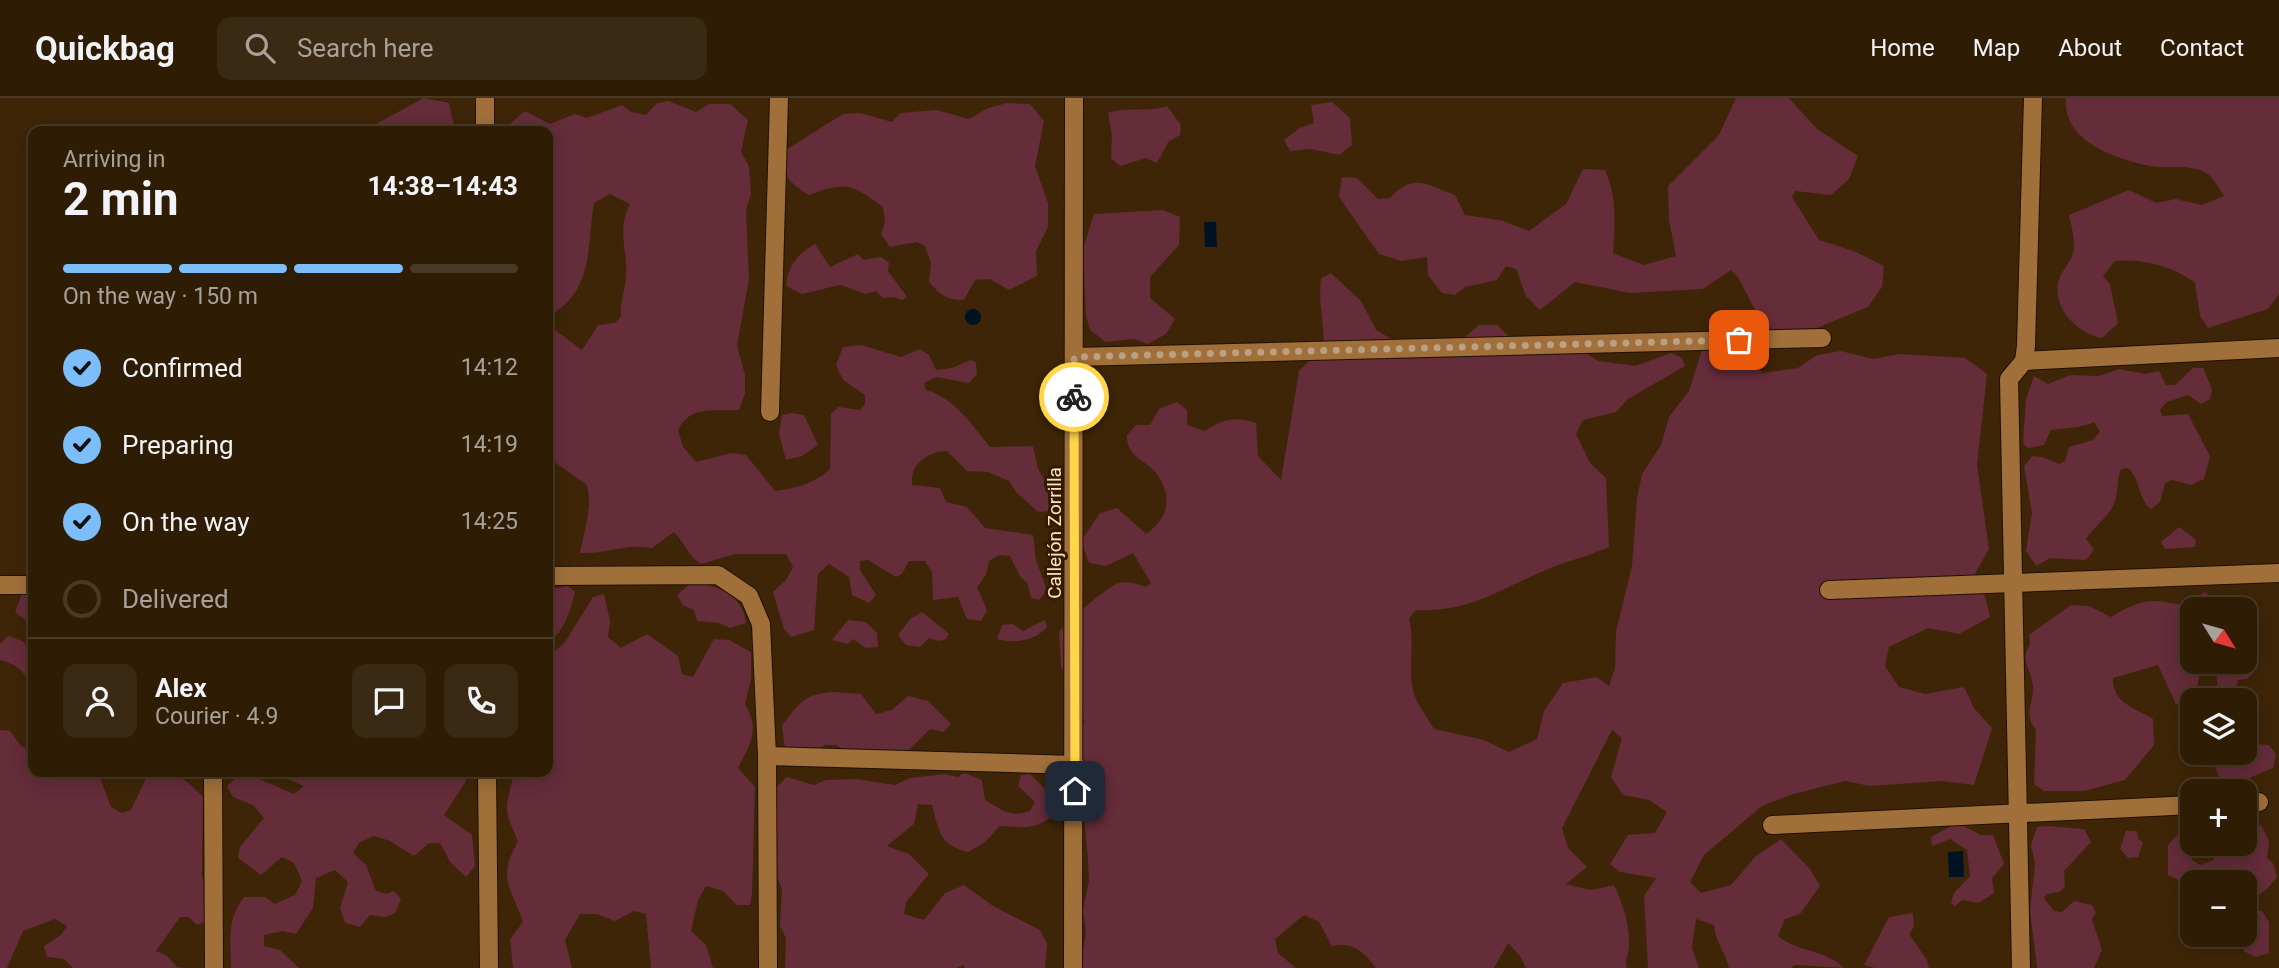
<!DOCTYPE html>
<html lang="en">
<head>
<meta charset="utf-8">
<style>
	body { margin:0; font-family:Roboto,sans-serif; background:#3a2913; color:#f1f3f6; height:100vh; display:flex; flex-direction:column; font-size:26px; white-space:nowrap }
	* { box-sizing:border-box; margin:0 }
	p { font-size:23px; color:#a7a19a }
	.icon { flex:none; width:38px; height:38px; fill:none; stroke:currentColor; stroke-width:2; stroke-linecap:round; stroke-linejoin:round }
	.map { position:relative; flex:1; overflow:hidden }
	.drawer { position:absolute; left:28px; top:28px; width:525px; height:651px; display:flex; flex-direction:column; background:#2e1c05; border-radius:14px; box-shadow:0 4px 18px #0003,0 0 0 2px #493a27 }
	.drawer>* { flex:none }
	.needle { width:46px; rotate:127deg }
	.fabs { position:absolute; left:2180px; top:499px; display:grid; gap:14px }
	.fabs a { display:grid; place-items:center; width:77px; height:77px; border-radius:14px; background:#2e1c05; box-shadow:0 4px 18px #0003,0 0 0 2px #493a27; font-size:35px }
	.pin { position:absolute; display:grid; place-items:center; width:60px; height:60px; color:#fff; margin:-30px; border-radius:14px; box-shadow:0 4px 10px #0006 }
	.courier { position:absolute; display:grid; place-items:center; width:70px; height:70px; margin:-35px; border:5px solid #ffd54a; border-radius:50%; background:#fff; color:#222; box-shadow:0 2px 9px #0007 }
	.overview em { font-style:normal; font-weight:700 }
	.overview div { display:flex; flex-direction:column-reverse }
	.overview { display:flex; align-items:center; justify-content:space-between; height:119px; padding:0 35px }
	h1 { font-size:46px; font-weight:700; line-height:52px }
	.bar { display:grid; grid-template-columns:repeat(4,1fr); gap:10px 7px; align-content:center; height:84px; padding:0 35px }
	.bar i { height:9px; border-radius:5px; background:#493a27 }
	.bar .current { background:#7cbef9 }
	.bar p { grid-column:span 4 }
	.line { display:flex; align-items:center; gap:18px; padding:0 35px; border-top:2px solid #493a27 }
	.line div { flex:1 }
	.round { display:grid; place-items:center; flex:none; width:74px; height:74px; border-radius:14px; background:#3a2913 }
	ol { padding:0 35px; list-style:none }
	li { display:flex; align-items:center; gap:21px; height:77px }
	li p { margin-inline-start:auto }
	li .icon { padding:7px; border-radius:50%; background:#7cbef9; color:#111; stroke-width:4 }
	li:last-child { color:#a7a19a }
	li i { width:38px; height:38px; border:4px solid #493a27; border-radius:50% }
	header { display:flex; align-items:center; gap:42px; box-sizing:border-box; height:98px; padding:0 35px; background:#2e1c05; border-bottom:2px solid #493a27 }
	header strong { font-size:33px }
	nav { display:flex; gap:38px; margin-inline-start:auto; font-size:24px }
	.search { width:490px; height:63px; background:#3a2913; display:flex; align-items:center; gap:18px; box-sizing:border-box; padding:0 24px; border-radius:14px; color:#a7a19a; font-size:26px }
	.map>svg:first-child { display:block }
	.green { fill:#652c3a }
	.water { fill:#011223 }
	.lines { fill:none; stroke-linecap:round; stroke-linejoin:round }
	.minor-casing { stroke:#1f1002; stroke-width:20 }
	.minor { stroke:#a1703a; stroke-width:18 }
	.done { stroke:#bba084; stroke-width:7; stroke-dasharray:0 12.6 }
	.route { stroke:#ffd54a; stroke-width:9 }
	.labels { text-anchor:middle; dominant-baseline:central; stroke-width:6; stroke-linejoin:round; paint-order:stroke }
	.street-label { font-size:19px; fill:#ffe3c8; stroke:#331b00 }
</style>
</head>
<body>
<header>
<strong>Quickbag</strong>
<div class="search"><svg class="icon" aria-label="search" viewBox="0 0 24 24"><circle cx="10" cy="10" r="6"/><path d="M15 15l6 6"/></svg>Search here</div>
<nav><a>Home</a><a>Map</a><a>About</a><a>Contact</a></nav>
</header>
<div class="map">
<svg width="2279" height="870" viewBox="0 0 2279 870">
	<rect width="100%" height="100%" fill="#3e2507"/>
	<g class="green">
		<polygon points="424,0 449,5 455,33 369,33 374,27"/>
		<path d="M1736,0H1789L1817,31L1858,58L1849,81L1831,97L1795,93L1792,99L1819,142L1854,153L1884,168L1882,189L1868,209L1802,236L1769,239L1738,179L1731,172L1703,191L1630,195L1575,184L1540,212L1526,198L1516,171L1506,168L1497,182L1465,189L1455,197L1442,195L1428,177L1427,159L1401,163L1379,156L1339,99L1342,79L1357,80L1378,101L1390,100C1413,74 1427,87 1455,97L1465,117L1500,122L1529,133L1566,106L1583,71L1605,72C1617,99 1615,125 1613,155L1644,167L1676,158L1669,122L1668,88L1719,37Z"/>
		<path d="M2066,0H2279V196L2268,211L2208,230L2200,218L2195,185C2174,168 2141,160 2115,163L2103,178L2110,186L2118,225L2102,240C2079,237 2053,211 2058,185C2060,173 2074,162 2074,150C2075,140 2071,127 2069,117L2129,92L2156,105L2176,101L2202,107L2224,98C2219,90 2212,77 2203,73C2185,66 2169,71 2150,68C2117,61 2062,44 2066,0Z"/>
		<path d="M668,3L696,14L709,6H730L748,22L741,54L749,68L751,96L746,112L749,181L737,248L745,277V295L739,312C715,314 691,306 678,332L683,349L696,364L731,355L746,357L775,393C797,390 813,386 830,371L831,316L838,309L860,312L865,306V297L843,282L836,267L843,249L861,247L901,259L920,251L929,257L936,272L952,270L970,262L976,264L977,276L969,285L936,279L924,285L926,292C956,301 971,326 990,349L1033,348L1038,371L1050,390V413L1038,414L1016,394L1009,383L988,374L967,373L947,353C927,354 910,366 912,387L940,390L946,404L967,409L985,430L1033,437L1036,462L1047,492L1039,502L1031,500L1027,484L1021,480L1010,458L999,457L989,463L986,477L977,489L987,512L981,523L967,521L958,499L933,502L932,474L925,463H909L902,476L896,479L868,462L860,463V472L876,497L869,505L852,497L849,479L829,466L818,476L814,532L791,539L784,531L773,494L786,482L793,469L786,456H735L701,466C688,458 685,445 674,434L652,450C625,445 608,456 580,455C584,432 593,408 587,387L556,365H548V231L555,232L582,252L598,227L615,225L621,218C620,203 625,193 626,179C628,150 616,134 630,106L610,96L594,105C586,153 595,191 548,219V33H505V30L525,13L550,26L575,16L587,20L622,7L631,14L646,17L657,5Z"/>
		<polygon points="1332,4 1350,20 1352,47 1339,57 1311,51 1290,53 1284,42 1300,30 1314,25 1311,7"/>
		<path d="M1007,5L1030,6L1044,23L1035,68L1048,105V129L1036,153L1037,178L1009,192L990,181L975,182L964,202C946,203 940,196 929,184L931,165L925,148L917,144L890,149L881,136L885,124L883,109C852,86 846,83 809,97C788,83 782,79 784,53L843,16L860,15L892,24L900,15L936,12L969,21L988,10Z"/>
		<path d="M1167,8L1181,27L1180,37L1168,44L1157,65L1146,60L1120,68L1111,60L1112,38L1108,15C1128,8 1147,15 1167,8Z"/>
		<polygon points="1163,112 1180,119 1179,147 1150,179 1150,200 1175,221 1166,236 1148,246 1134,241 1106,244 1090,232 1086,218 1083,151 1094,116"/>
		<path d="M815,146L830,169L858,156L863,162L881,159L889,165L888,173L907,199L902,202L894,199L883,200L876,193L866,196L840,187L802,196L786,188C788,168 797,156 815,146Z"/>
		<path d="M1331,175L1361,203L1376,232L1414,254L1451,251L1479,227H1497L1519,248L1561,241L1599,263L1635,268L1671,255L1682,260L1685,268L1628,301L1616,314L1583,322L1576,336L1590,365L1606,380L1609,449C1592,457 1575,461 1558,467C1507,486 1474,515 1416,512L1409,520C1415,544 1408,568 1413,592C1416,605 1427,619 1434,631L1484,642L1509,654L1537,641L1544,613L1563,585L1597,579L1609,588L1615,570L1616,533L1632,468L1637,401L1642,376L1661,347L1669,319L1689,293L1702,252L1731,236L1743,255L1763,275L1798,270L1817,257L1841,253L1873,261L1900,256L1965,260L1987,276L1977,367L1989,451L1973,479L1983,490L1990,519L1959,536L1928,530L1889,549L1885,568L1899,589L1925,596L1964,589L1974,610L1992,630L1974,687L1941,683L1870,688L1845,683L1790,697L1762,708L1704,757L1690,784L1701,795L1731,787L1756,758L1781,741L1810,771L1820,788L1800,816L1785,821L1778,838C1797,854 1827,852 1844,870L1795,867L1791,870H1729C1725,854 1715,843 1714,827L1696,821L1692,850L1699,870H1648L1644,798L1656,780L1620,774L1610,766L1628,737L1655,735L1667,714L1649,702L1623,697L1611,679L1622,640L1612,632L1562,730L1568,750L1587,769L1566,786L1591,792L1614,787C1623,806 1630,826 1629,848C1629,857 1624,861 1627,870H1526L1520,858L1508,845L1494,870H1376C1364,854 1352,843 1332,848L1319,824L1304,817L1275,841L1278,855L1296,870H1080L1086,834L1083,811L1089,783L1088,761L1083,707L1065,677L1068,652L1084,625L1081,595L1061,569L1059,534C1067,523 1107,489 1119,485C1127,483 1138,486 1146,489L1151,485L1133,455L1106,468L1089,465L1081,443L1100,415L1117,410L1146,436C1167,421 1173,403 1159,379C1149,362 1126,361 1127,337L1136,327H1150L1159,311L1177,304L1187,312V327L1205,333C1223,321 1235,318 1256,325L1258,358L1281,382L1299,273L1324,248C1324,225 1318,203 1321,180Z"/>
		<path d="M2193,270H2203L2212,291L2210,301L2201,306L2188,297L2167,304L2160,312L2162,318L2188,316L2210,358L2204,381L2191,387L2172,382L2165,385L2160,404L2151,411C2137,400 2141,381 2128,370L2121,371C2117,381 2118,389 2116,399C2113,416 2095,427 2086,441L2094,452L2086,462L2050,460L2036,468L2026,453L2032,415L2024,368L2032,358L2043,359L2059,366L2065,363L2069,349L2093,342L2100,334L2094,324C2082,330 2066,330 2051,332L2044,347L2028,350L2023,345L2026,301L2034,278L2048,286L2070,277L2099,278L2119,271L2145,276L2159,273L2166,287H2175Z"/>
		<polygon points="792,315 804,317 818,347 802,358 786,362 779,336 782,317"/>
		<polygon points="2179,429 2196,442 2195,449 2165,451 2161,444"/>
		<path d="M691,485C717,486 743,497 746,525L730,530L719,525L697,523L694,512L683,507L677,497Z"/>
		<path d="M568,488L575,494C570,512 565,534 548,544V492Z"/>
		<path d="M2205,494L2223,511H2193V564H2202L2196,594L2188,607L2176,606L2158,567L2113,580C2112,605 2135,610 2153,621L2154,647L2125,682L2084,693H2044L2034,686L2036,632C2024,617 2032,608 2033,592C2034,581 2026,569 2025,558L2030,546L2029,537L2071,507L2089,508L2111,519C2123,512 2138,503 2153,503C2182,504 2178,514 2205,494Z"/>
		<polygon points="22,496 33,497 33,528 15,514"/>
		<path d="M604,496L610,523L608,539L621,550L647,536L678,558L682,576L693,579L714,541L729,542L751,554V581L745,606C760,632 751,644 738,670L755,689L752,795L750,807H737L723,793L706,788L698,802L691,833L706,847L713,870H651L646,816L634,813L615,823L597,816H580L565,842L572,870H513L510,841L523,824C510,786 497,782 518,743C501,706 507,710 514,674H548V554L553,555L565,544L593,499Z"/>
		<polygon points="922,514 949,536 946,541 939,543 929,540 920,549 906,547 898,537 910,521"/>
		<polygon points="848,522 866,524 877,535 878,549 866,550 853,541 848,546 832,542"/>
		<path d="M1045,522L1047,529C1036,543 1012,546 997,541L1002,527L1013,526L1023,533Z"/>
		<path d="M8,538L22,543L33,552V601C28,578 24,569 0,562V546Z"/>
		<polygon points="2245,545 2258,559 2256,572 2247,581 2238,582 2232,601 2219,602 2215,564 2245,564"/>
		<path d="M833,594L861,596L876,616L892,612L908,598L928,603L951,626L944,634L930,631L906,655L846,653L836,647H824L815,659L785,650L782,628C799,605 804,596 833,594Z"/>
		<polygon points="2186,619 2193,621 2193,650 2188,650 2178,628"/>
		<path d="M0,632L10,633L21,648L33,653V674H98L111,709L122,715L131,712L149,674C176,674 184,679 203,699L202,777L208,802L207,823L197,827L188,819H180L156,853L166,857L177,869L186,870H73L64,861L47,859L44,848L61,837L67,828L55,821L23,833L7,870H0Z"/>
		<polygon points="2255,646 2269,647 2276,656 2273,670 2228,689 2220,683 2212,660 2215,655 2245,654 2245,648"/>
		<path d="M243,674L294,696L304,688L288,681L287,674H468L465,685L444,717L472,737L475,768L466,779L450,764L440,745H429L414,758L390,743L374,738L359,745L353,755L366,767L376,793L387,796L394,793L401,801L395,815L385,819L370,817L360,829L345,825L340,810L348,784L335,772L316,780L313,810L296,836L283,833L264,837V848L280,852L299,870H231C231,843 226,822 244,799H265L275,806L295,797L302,783L294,765L282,759L261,777L238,760L240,749L264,720L253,707L233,699L227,688Z"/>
		<path d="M964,675L982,682L985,702C1003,712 1008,720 1030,713L1035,704L1018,688L1021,677L1030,676L1056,702L1057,715C1033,733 1027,729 1000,728L984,745L968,754C939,747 939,733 932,707L918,706L914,726L887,748L909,756L929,776L906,804L904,816L924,822L945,795L964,787L993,808L1040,832L1047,846L1045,870H965L963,867L956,870H785L786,840L780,828L782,791L767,755L766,699L787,679L814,687L826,682L855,681L895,687L910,680L945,676L958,679Z"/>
		<polygon points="2193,713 2193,746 2198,746 2190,754 2192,762 2200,767 2212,763 2228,746 2245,746 2245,738 2261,727 2269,743 2267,760 2273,765 2277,779 2267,791 2245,806 2245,784 2193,784 2193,789 2168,777 2168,747 2189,724"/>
		<polygon points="1957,725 1981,737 1993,737 2004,766 1992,780 1994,795 1979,805 1962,802 1955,808 1951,805 1954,795 1970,778 1967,752 1950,741 1932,748 1931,739"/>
		<polygon points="2048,728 2084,731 2091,744 2064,773 2065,789 2059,794 2047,796 2044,800 2054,813 2062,814 2074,803 2092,807 2096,815 2092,821 2102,852 2094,870 2037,870 2030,812 2035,766 2031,747 2037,729"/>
		<polygon points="2126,733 2137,733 2138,741 2143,744 2138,759 2128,760 2120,751"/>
		<polygon points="2254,813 2262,813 2269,824 2269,855 2256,859 2243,853 2250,838"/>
		<polygon points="1913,815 1914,829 1909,836 1927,862 1929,870 1875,870 1864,867 1889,819"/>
	</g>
	<g class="water">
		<polygon points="1204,124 1216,124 1217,149 1205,149"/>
		<circle cx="973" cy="219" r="8"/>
		<polygon points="1963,753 1964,779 1949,779 1948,754"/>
	</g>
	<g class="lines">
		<g class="minor-casing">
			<g id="minor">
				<polyline points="485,0 485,33"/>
				<polyline points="1074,259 1822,240"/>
				<polyline points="2024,263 2279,250"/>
				<polyline points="770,314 779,0"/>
				<polyline points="548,478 718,477 749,498 761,526 767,658 768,870"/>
				<polyline points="0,487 33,487"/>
				<polyline points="1829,492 2279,475"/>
				<polyline points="767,658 1075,667"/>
				<polyline points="213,674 214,870"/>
				<polyline points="487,674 489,870"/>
				<polyline points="2245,704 2259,704"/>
				<polyline points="1772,727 2193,707"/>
				<polyline points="1073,870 1074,0"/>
				<polyline points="2021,870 2009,281 2024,263 2026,248 2033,0"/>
			</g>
		</g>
		<use href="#minor" class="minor"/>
	</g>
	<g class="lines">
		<polyline class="done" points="1074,299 1074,259 1739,242"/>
		<polyline class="route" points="1074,299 1075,693"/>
	</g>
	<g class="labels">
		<g class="street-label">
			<text transform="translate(1054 435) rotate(-90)">Callejón Zorrilla</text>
		</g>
	</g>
</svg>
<div class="fabs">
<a><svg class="needle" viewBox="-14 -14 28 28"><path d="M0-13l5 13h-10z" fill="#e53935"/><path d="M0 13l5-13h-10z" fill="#a7a19a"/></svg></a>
<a><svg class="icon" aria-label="layers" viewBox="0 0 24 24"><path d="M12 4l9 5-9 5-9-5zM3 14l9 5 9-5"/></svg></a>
<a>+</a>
<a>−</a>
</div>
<div class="pin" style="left:1739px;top:242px;background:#ea580c"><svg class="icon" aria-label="bag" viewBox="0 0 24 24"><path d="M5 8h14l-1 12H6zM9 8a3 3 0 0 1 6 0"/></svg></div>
<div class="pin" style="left:1075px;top:693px;background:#1f2937"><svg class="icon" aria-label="home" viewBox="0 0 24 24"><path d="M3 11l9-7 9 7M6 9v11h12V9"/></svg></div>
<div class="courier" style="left:1074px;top:299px"><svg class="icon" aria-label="bike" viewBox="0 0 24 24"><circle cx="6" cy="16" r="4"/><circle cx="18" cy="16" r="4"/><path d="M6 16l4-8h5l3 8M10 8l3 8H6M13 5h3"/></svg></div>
<section class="drawer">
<div class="overview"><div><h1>2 min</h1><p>Arriving in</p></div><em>14:38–14:43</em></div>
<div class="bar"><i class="current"></i><i class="current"></i><i class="current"></i><i></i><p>On the way · 150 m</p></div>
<ol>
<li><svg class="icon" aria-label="check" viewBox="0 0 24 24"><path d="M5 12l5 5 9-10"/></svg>Confirmed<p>14:12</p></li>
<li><svg class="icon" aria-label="check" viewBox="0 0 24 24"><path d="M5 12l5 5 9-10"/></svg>Preparing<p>14:19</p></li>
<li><svg class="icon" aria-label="check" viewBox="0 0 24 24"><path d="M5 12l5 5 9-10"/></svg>On the way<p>14:25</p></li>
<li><i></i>Delivered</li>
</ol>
<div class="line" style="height:126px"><a class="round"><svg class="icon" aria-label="person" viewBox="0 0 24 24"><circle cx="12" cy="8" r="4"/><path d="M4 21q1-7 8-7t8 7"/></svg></a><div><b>Alex</b><p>Courier · 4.9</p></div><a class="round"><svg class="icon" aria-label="chat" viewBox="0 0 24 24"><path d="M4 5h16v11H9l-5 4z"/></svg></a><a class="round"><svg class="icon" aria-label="phone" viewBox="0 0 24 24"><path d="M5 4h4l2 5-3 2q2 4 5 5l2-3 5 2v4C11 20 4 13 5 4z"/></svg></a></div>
</section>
</div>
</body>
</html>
